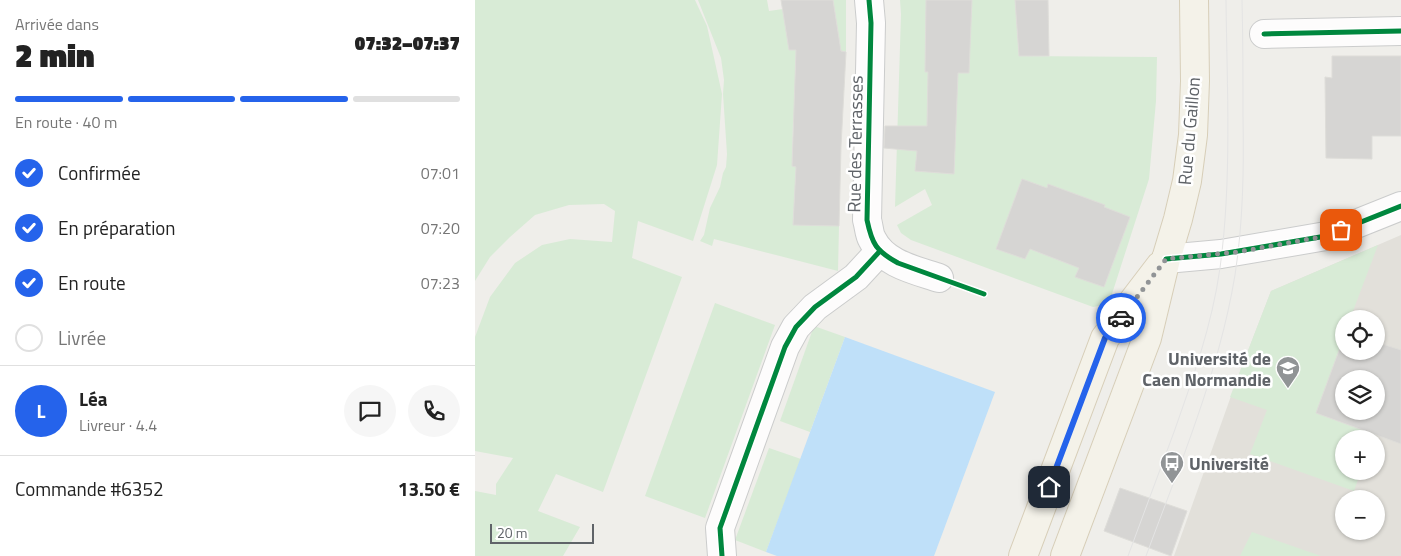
<!DOCTYPE html>
<html lang="fr">
<head>
<meta charset="utf-8">
<style>
	body { margin:0; font-family:"Titillium Web",sans-serif; background:#f6f6f6; color:#222; height:100vh; display:flex; flex-direction:column; font-size:19px; white-space:nowrap }
	* { box-sizing:border-box; margin:0 }
	p { font-size:16px; color:#767676 }
	.icon { flex:none; width:28px; height:28px; fill:none; stroke:currentColor; stroke-width:2; stroke-linecap:round; stroke-linejoin:round }
	.map { position:relative; flex:1; overflow:hidden }
	.side { display:flex; flex-direction:column; background:#fff; width:475px }
	.side>* { flex:none }
	.controls { position:absolute; left:860px; top:310px; display:grid; gap:10px }
	.controls a { display:grid; place-items:center; width:50px; height:50px; border-radius:50%; background:#fff; box-shadow:0 1px 4px #0004; font-size:25px }
	.scale { position:absolute; left:15px; bottom:12px; width:104px; box-sizing:border-box; padding-left:5px; border:2px solid #5f6368; border-top:0; font-size:14px; line-height:18px; white-space:nowrap; color:#5f6368; -webkit-text-stroke:4px #fff; paint-order:stroke }
	.pin { position:absolute; display:grid; place-items:center; width:42px; height:42px; color:#fff; margin:-21px; border-radius:10px; box-shadow:0 2px 8px #0006 }
	.courier { position:absolute; display:grid; place-items:center; width:50px; height:50px; margin:-25px; border:4px solid #2563eb; border-radius:50%; background:#fff; color:#222; box-shadow:0 1px 6px #0007 }
	.summary em { font-style:normal; font-weight:800 }
	.summary div { display:flex; flex-direction:column-reverse }
	.summary { display:flex; align-items:center; justify-content:space-between; height:85px; padding:0 15px }
	h1 { font-size:32px; font-weight:800; line-height:38px }
	.bar { display:grid; grid-template-columns:repeat(4,1fr); gap:8px 5px; align-content:center; height:60px; padding:0 15px }
	.bar i { height:6px; border-radius:4px; background:#e0e0e0 }
	.bar .on { background:#2563eb }
	.bar p { grid-column:span 4 }
	.line { display:flex; align-items:center; gap:12px; padding:0 15px; border-top:1px solid #e0e0e0 }
	.line div { flex:1 }
	.round { display:grid; place-items:center; flex:none; width:52px; height:52px; border-radius:26px; background:#f6f6f6 }
	ol { padding:0 15px; list-style:none }
	li { display:flex; align-items:center; gap:15px; height:55px }
	li p { margin-inline-start:auto }
	li .icon { padding:5px; border-radius:50%; background:#2563eb; color:#fff; stroke-width:4 }
	li:last-child { color:#767676 }
	li i { width:28px; height:28px; border:2px solid #e0e0e0; border-radius:50% }
	main { display:flex; flex:1; min-height:0 }
	.map>svg:first-child { display:block }
	.education { fill:#e2e0da; fill-rule:evenodd }
	.green { fill:#d8ebd6; fill-rule:evenodd }
	.water { fill:#bfe0f9 }
	.building { fill:#d6d5d3; stroke:#deddd9; fill-rule:evenodd }
	.lines { fill:none; stroke-linecap:round; stroke-linejoin:round }
	.minor-casing { stroke:#cbcccc; stroke-width:30 }
	.major-casing { stroke:#d7ceb8; stroke-width:30 }
	.minor { stroke:#fdfcfc; stroke-width:28 }
	.major { stroke:#f4f2e9; stroke-width:28 }
	.tram { stroke:#e4e4e4; stroke-width:1 }
	.cycleway-casing { stroke:#fff; stroke-width:8 }
	.cycleway { stroke:#00873e; stroke-width:5 }
	.done { stroke:#919496; stroke-width:5; stroke-dasharray:0 9 }
	.route { stroke:#2563eb; stroke-width:6 }
	.labels { text-anchor:middle; dominant-baseline:central; stroke-width:5; stroke-linejoin:round; paint-order:stroke }
	.street-label { font-size:18px; fill:#5f6368; stroke:#fff }
	.poi-label { font-size:18px; font-weight:bold; fill:#5f6368; stroke:#fff; text-anchor:end }
</style>
</head>
<body>
<main>
<section class="side">
<div class="summary"><div><h1>2 min</h1><p>Arrivée dans</p></div><em>07:32–07:37</em></div>
<div class="bar"><i class="on"></i><i class="on"></i><i class="on"></i><i></i><p>En route · 40 m</p></div>
<ol>
<li><svg class="icon" aria-label="check" viewBox="0 0 24 24"><path d="M5 12l5 5 9-10"/></svg>Confirmée<p>07:01</p></li>
<li><svg class="icon" aria-label="check" viewBox="0 0 24 24"><path d="M5 12l5 5 9-10"/></svg>En préparation<p>07:20</p></li>
<li><svg class="icon" aria-label="check" viewBox="0 0 24 24"><path d="M5 12l5 5 9-10"/></svg>En route<p>07:23</p></li>
<li><i></i>Livrée</li>
</ol>
<div class="line" style="height:90px"><b class="round" style="background:#2563eb;color:#fff">L</b><div><b>Léa</b><p>Livreur · 4.4</p></div><a class="round"><svg class="icon" aria-label="chat" viewBox="0 0 24 24"><path d="M4 5h16v11H9l-5 4z"/></svg></a><a class="round"><svg class="icon" aria-label="phone" viewBox="0 0 24 24"><path d="M5 4h4l2 5-3 2q2 4 5 5l2-3 5 2v4C11 20 4 13 5 4z"/></svg></a></div>
<div class="line" style="height:65px"><div>Commande #6352</div><b>13.50 €</b></div>
</section>
<div class="map">
<svg width="926" height="556" viewBox="0 0 926 556">
	<rect width="100%" height="100%" fill="#efeeea"/>
	<path class="education" d="M926,235V556H699L761,382L796,291ZM869,319H901V351H869ZM869,379H901V411H869ZM869,439H901V471H869ZM869,499H901V531H869Z"/>
	<g class="green">
		<polygon points="0,0 220,0 232,26 247,94 242,165 218,241 163,221 157,258 207,277 128,492 81,474 63,511 105,527 88,556 0,556 0,491 21,495 21,484 38,458 0,451 0,337 15,297 40,263 67,245 95,239 137,242 140,211 129,204 94,205 60,215 35,237 15,257 0,281"/>
		<polygon points="223,0 292,0 294,11 308,9 321,50 320,71 323,122 318,122 317,166 321,167 318,225 364,226 363,271 239,239 237,246 225,241 229,235 235,208 245,187 248,173 251,167 252,154 248,94 249,80 246,58"/>
		<polygon points="358,0 371,0 371,52 366,51"/>
		<path d="M425,0H540L544,56L682,57L681,101L674,179L636,297C631,303 627,306 618,307L436,240L426,233L422,225L457,205L450,189L420,207L426,14ZM453,92L482,94L479,174L441,171L442,151L436,150L452,126Z"/>
		<polygon points="903,245 875,319 869,319 869,337 841,413 900,434 898,439 869,439 869,471 886,471 879,491 775,454 792,410 755,397 796,291"/>
		<polygon points="240,303 300,325 230,518 170,496"/>
		<polygon points="339,326 370,337 335,432 305,421"/>
		<polygon points="294,448 326,459 291,552 260,540"/>
		<polygon points="777,532 846,556 765,556"/>
	</g>
	<polygon class="water" points="370,337 520,392 459,556 302,556 291,552"/>
	<g class="building">
		<polygon points="306,0 358,0 366,51 371,52 366,146 364,226 318,225 321,167 317,166 321,50 314,50"/>
		<polygon points="451,0 497,0 494,73 483,73 479,174 440,171 442,151 409,148 410,126 452,126 453,72 450,72"/>
		<polygon points="540,0 573,0 574,56 544,56"/>
		<polygon points="857,56 926,56 926,136 897,136 897,159 851,158 850,77 857,78"/>
		<polygon points="547,179 572,188 573,184 630,205 629,207 655,217 629,287 600,277 604,268 555,249 550,259 521,249"/>
		<path d="M869,337V351H901V342L926,350V444L841,413ZM869,379H901V411H869Z"/>
		<polygon points="645,488 712,511 696,556 629,531"/>
	</g>
	<g class="lines">
		<g class="minor-casing">
			<g id="minor">
				<path d="M394,0L396,23L392,220C394,226 394,234 397,239C409,264 440,270 464,278"/>
				<polyline points="789,34 926,31"/>
				<polyline points="691,259 746,254 851,236 926,206"/>
				<polyline points="247,556 245,528 310,347 321,327 340,307 381,277 405,251"/>
			</g>
		</g>
		<g class="major-casing">
			<g id="major">
				<polyline points="548,556 630,338 685,266"/>
				<polyline points="590,556 672,338 691,259 703,219 712,181 718,135 720,81 719,0"/>
			</g>
		</g>
		<use href="#minor" class="minor"/>
		<use href="#major" class="major"/>
		<g class="tram">
			<path d="M653,556C668,515 684,473 699,432C718,378 737,325 745,268C757,180 752,89 751,0"/>
			<path d="M671,556C705,464 744,372 760,275C768,223 769,170 768,117C768,78 768,39 767,0"/>
		</g>
		<g class="cycleway-casing">
			<g id="cycleway">
				<path d="M394,0L396,23L392,220C397,244 401,251 423,263L509,294"/>
				<polyline points="789,34 926,31"/>
				<polyline points="691,259 746,254 851,236 926,206"/>
				<polyline points="247,556 245,528 310,347 321,327 340,307 381,277 405,251"/>
			</g>
		</g>
		<use href="#cycleway" class="cycleway"/>
	</g>
	<g class="lines">
		<polyline class="done" points="646,318 691,259 763,252 851,236 866,230"/>
		<polyline class="route" points="574,487 630,338 646,318"/>
	</g>
	<defs>
		<g id="university-pin" transform="scale(1.25)"><path d="M0 17L-7.5 6A9.5 9.5 0 1 1 7.5 6Z" fill="#919496" stroke="#fff"/><path d="M0-5L7-2L0 1L-7-2ZM-4 1L0 2.5L4 1V4Q0 6-4 4Z" fill="#fff"/></g>
		<g id="bus-pin" transform="scale(1.25)"><path d="M0 17L-7.5 6A9.5 9.5 0 1 1 7.5 6Z" fill="#919496" stroke="#fff"/><path d="M-5-6H5V4H4V6H2V4H-2V6H-4V4H-5ZM-3.5-4V0h7V-4ZM-3.5 1.2v1.5H-2V1.2ZM2 1.2v1.5H3.5V1.2Z" fill="#fff"/></g>
	</defs>
	<g fill-rule="evenodd">
		<use href="#university-pin" x="813" y="368"/>
		<use href="#bus-pin" x="697" y="463"/>
	</g>
	<g class="labels">
		<g class="street-label">
			<text transform="translate(714 131) rotate(-85)">Rue du Gaillon</text>
			<text transform="translate(380 144) rotate(-89)">Rue des Terrasses</text>
		</g>
		<g class="poi-label">
			<text x="796" y="358">Université de<tspan x="796" dy="21">Caen Normandie</tspan></text>
			<text x="714" y="463" text-anchor="start">Université</text>
		</g>
	</g>
</svg>
<div class="controls">
<a><svg class="icon" aria-label="locate" viewBox="0 0 24 24"><circle cx="12" cy="12" r="6"/><path d="M12 2v4M12 18v4M2 12h4M18 12h4"/></svg></a>
<a><svg class="icon" aria-label="layers" viewBox="0 0 24 24"><path d="M12 4l9 5-9 5-9-5zM3 14l9 5 9-5"/></svg></a>
<a>+</a>
<a>−</a>
</div>
<div class="scale">20 m</div>
<div class="pin" style="left:866px;top:230px;background:#ea580c"><svg class="icon" aria-label="bag" viewBox="0 0 24 24"><path d="M5 8h14l-1 12H6zM9 8a3 3 0 0 1 6 0"/></svg></div>
<div class="pin" style="left:574px;top:487px;background:#1f2937"><svg class="icon" aria-label="home" viewBox="0 0 24 24"><path d="M3 11l9-7 9 7M6 9v11h12V9"/></svg></div>
<div class="courier" style="left:646px;top:318px"><svg class="icon" aria-label="car" viewBox="0 0 24 24"><path d="M5 17H2v-5l4-1 3-4h7l3 4 3 1v5h-3M9 17h6M6 11h13"/><circle cx="7" cy="17" r="2"/><circle cx="17" cy="17" r="2"/></svg></div>
</div>
</main>
</body>
</html>
